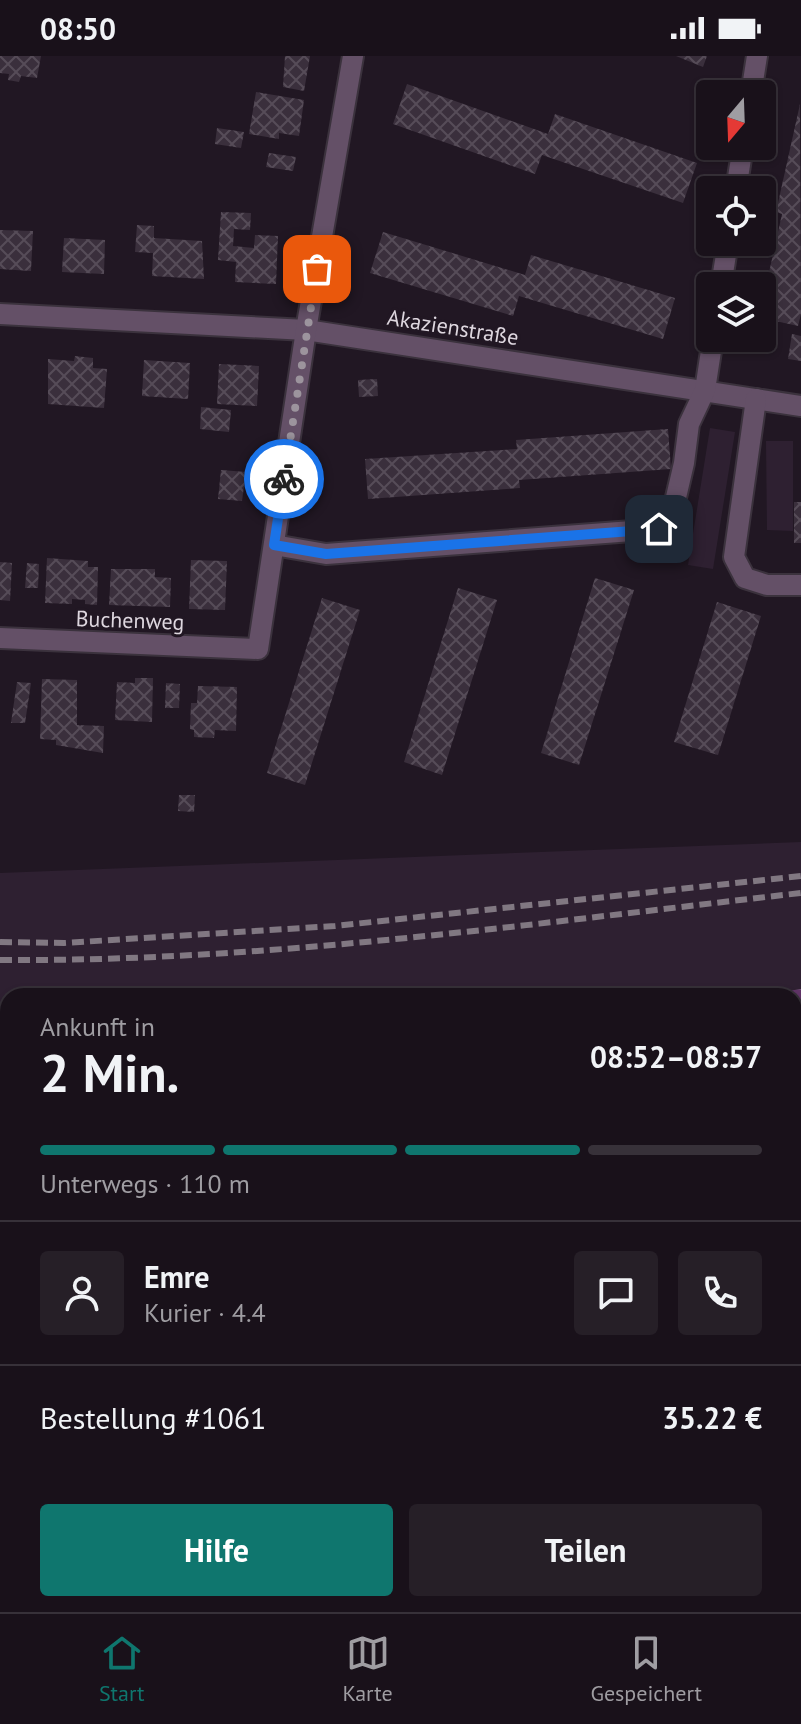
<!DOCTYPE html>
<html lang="de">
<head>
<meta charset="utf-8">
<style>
	body { margin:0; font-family:"PT Sans",sans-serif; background:#261f27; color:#f1f3f6; height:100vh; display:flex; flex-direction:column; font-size:30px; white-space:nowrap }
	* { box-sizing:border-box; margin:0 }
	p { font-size:26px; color:#9f9da2 }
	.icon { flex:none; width:44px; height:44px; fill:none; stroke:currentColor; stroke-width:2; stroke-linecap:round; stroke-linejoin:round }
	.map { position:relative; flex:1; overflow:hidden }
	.panel { position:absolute; left:0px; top:932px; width:802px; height:624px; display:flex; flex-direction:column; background:#19111a; border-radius:24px 24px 0 0; box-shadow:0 2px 6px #0004,0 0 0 2px #373139 }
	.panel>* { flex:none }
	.needle { width:52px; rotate:199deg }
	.tools { position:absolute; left:696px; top:24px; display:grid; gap:16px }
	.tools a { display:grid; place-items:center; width:80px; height:80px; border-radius:8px; background:#19111a; box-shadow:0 2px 6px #0004,0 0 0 2px #373139; font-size:40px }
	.pin { position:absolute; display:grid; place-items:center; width:68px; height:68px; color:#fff; margin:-34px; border-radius:16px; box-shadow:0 4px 12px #0006 }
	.courier { position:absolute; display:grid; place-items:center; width:80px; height:80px; margin:-40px; border:6px solid #1a73e8; border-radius:50%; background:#fff; color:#222; box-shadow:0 2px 10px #0007 }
	.head em { font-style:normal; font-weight:700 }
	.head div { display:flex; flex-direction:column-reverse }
	.head { display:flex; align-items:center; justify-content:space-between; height:136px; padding:0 40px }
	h1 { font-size:52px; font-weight:700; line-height:60px }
	.bar { display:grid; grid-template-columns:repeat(4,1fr); gap:12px 8px; align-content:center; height:96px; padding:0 40px }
	.bar i { height:10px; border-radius:6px; background:#373139 }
	.bar .active { background:#0f766e }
	.bar p { grid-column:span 4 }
	.line { display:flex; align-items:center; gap:20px; padding:0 40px; border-top:2px solid #373139 }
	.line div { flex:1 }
	.round { display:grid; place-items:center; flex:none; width:84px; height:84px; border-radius:8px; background:#261f27 }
	.primary-button { display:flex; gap:16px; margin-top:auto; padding:16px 40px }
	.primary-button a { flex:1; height:92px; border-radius:8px; background:#0f766e; color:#fff; font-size:32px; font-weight:700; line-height:92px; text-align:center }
	.primary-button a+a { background:#261f27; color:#f1f3f6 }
	.status { display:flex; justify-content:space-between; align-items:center; height:56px; padding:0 40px; background:#19111a; direction:ltr }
	.status svg { height:22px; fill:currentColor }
	.menu { display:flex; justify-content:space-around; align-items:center; height:112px; border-top:2px solid #373139; background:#19111a; font-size:22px; color:#9f9da2 }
	.menu a { display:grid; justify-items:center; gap:4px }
	.menu .active { color:#0f766e }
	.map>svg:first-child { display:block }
	.built { fill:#2e2031 }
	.forest { fill:url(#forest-firs) }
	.building { fill:url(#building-cross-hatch) }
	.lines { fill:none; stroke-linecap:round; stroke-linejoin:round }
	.street-casing { stroke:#3b323d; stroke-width:24 }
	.street { stroke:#645067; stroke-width:20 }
	.rail { stroke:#817882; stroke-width:6; stroke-dasharray:12 6; stroke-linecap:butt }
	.done { stroke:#9c949d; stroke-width:8; stroke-dasharray:0 14.4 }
	.route { stroke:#1a73e8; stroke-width:10 }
	.labels { text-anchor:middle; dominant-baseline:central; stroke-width:6; stroke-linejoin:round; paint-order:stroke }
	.street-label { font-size:22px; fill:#ded7df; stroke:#211723 }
</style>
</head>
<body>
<div class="status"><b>08:50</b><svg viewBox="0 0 49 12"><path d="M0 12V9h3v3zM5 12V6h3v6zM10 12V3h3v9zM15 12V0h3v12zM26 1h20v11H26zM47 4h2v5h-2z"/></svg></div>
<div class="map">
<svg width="801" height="1556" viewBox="0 0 801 1556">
	<defs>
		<pattern id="forest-firs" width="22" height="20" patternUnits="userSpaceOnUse" patternTransform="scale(2)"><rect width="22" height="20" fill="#603467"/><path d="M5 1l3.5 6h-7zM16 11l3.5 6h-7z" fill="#76517c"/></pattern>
		<pattern id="building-cross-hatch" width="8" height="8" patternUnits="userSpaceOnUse" patternTransform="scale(2)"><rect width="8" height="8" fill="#3a2f3c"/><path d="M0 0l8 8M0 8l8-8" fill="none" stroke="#564c58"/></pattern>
	</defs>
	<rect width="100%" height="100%" fill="#211723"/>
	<g class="built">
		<polygon points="710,372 735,376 713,513 688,509"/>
		<polygon points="766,385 793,385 793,475 767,474"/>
		<polygon points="801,786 801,933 754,940 8,940 8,1029 0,1029 0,817"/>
	</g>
	<g class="forest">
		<polygon points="801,933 801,997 794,998 794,940 754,940"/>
		<rect x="0" y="1029" width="8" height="71"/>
	</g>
	<g class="building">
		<polygon points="0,0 41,0 37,22 21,20 19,26 8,24 9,18 0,17"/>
		<polygon points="285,0 310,0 304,35 283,31"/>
		<polygon points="676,0 707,0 703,11"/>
		<polygon points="407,28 548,78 555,58 697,107 683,147 542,99 535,118 393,68"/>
		<polygon points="256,36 304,44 299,80 279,77 279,83 249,78"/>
		<polygon points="800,48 801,258 798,270 762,262 762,248 782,158 776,156"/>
		<polygon points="217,72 244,76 241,92 215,88"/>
		<polygon points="269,97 296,101 293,115 266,111"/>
		<polygon points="221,156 251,157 250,174 234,173 233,190 254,192 255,179 278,180 276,228 235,226 236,206 218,204"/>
		<polygon points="137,169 154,170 154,182 202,185 204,223 152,220 153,197 135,196"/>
		<polygon points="0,174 33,175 31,215 0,213"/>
		<polygon points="383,176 525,219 531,199 675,242 663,283 519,240 513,260 370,217"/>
		<polygon points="64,182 105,184 104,218 62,216"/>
		<polygon points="792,278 801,280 801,305 788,303"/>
		<polygon points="75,300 93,302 93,312 107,313 104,352 48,348 48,303 74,305"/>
		<polygon points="144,304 190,307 188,343 142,340"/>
		<polygon points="219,308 259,310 257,350 217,348"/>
		<polygon points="377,323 378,340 359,341 358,324"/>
		<polygon points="201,351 231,354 229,376 200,373"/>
		<polygon points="668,373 671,413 519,424 520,432 368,443 365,403 517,393 516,384"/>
		<polygon points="221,414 246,416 242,445 218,443"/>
		<rect x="794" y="446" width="7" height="41"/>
		<polygon points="47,502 88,505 88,511 98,511 97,549 85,548 85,544 72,543 72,548 45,547"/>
		<polygon points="191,504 227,505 225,554 189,553"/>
		<polygon points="0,506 12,507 10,545 0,544"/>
		<polygon points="27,507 39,508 38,532 25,532"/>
		<polygon points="111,513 155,513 155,521 171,522 170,551 109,549"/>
		<polygon points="595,522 634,534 579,709 541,697"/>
		<polygon points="458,532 497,544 442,719 404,706"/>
		<polygon points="322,542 360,554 305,729 267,717"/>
		<polygon points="717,546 761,560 718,699 674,686"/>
		<polygon points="135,622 153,622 152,666 115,664 117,626 135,627"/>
		<polygon points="42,623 77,624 77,669 104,670 103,697 56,689 56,684 40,683"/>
		<polygon points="17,626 31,627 25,667 11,667"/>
		<polygon points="166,627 180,628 179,652 165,652"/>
		<polygon points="198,630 237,631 236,675 215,674 214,682 194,681 194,674 190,673 191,647 197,647"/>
		<polygon points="179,739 195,739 194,756 178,755"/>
		<rect x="794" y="1074" width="7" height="95"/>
		<rect x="0" y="1170" width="8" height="27"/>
		<polygon points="794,1201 801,1201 801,1264 794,1263"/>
		<polygon points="3,1238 8,1238 8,1301 0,1302 0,1285 4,1285"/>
		<polygon points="5,1329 8,1329 8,1368 0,1370 0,1341 5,1341"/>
		<rect x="794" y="1351" width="7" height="16"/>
		<rect x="794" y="1400" width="7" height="28"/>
		<polygon points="0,1513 5,1513 4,1540 0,1540"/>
		<polygon points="794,1520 801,1521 801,1556 728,1556 728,1548 794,1548"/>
		<rect x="19" y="1548" width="68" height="8"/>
		<rect x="285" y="1548" width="112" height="8"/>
		<rect x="425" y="1548" width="85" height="8"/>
		<rect x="540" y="1548" width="59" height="8"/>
		<rect x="612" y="1548" width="103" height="8"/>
	</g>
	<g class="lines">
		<g class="street-casing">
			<g id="street">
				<polyline points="751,38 757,0"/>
				<polyline points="736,134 743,90"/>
				<polyline points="721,230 728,186"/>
				<polyline points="0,258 306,274 801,350"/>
				<polyline points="756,343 734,501 745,522 767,529 801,529"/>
				<polyline points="274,489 326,498 659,473 674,450 684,407 689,368 705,334 713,282"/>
				<polyline points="0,582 258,593 306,274 353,0"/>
				<polyline points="794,1023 801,1022"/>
				<polyline points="0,1120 8,1120"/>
				<polyline points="0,1465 8,1465"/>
				<polyline points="794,1474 801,1474"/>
				<polyline points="188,1548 188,1556"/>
			</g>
		</g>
		<use href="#street" class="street"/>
		<g class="rail">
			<polyline points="0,886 64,887 335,870 801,820"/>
			<path d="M0,904C268,906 535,867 801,837"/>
		</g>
	</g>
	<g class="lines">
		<polyline class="done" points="284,423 317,213"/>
		<polyline class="route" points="284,423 274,489 326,498 659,473"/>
	</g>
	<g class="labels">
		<g class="street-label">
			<text transform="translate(453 271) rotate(9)">Akazienstraße</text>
			<text transform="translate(130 564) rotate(2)">Buchenweg</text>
		</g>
	</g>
</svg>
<div class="tools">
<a><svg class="needle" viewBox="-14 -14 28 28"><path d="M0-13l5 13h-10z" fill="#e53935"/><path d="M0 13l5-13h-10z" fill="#9f9da2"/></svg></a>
<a><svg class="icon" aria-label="locate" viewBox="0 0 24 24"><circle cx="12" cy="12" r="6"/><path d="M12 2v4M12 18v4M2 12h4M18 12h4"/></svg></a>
<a><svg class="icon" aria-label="layers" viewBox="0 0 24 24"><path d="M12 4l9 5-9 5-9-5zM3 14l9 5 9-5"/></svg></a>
</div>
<div class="pin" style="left:317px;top:213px;background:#ea580c"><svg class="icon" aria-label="bag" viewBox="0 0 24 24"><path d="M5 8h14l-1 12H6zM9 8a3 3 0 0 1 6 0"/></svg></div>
<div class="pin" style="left:659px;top:473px;background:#1f2937"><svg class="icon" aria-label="home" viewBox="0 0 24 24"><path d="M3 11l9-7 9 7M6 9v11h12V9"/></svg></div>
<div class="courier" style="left:284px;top:423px"><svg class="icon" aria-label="bike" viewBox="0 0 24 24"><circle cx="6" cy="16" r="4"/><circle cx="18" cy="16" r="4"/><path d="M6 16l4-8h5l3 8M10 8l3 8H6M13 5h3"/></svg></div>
<section class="panel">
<div class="head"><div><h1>2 Min.</h1><p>Ankunft in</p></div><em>08:52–08:57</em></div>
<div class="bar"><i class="active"></i><i class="active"></i><i class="active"></i><i></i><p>Unterwegs · 110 m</p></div>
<div class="line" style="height:144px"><a class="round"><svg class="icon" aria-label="person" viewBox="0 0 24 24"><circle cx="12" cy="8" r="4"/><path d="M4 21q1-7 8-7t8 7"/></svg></a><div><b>Emre</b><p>Kurier · 4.4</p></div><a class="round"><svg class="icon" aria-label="chat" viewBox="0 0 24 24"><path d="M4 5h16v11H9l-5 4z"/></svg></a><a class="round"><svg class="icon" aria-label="phone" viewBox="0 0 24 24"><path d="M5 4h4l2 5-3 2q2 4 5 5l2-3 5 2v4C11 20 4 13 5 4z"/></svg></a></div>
<div class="line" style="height:104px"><div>Bestellung #1061</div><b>35.22 €</b></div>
<div class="primary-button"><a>Hilfe</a><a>Teilen</a></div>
</section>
</div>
<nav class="menu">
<a class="active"><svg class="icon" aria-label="home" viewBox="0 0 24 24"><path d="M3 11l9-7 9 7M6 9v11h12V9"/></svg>Start</a>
<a><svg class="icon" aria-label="map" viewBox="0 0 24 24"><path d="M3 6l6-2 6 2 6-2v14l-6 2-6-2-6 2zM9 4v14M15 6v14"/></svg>Karte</a>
<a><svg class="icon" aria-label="saved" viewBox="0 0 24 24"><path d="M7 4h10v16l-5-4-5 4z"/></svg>Gespeichert</a>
</nav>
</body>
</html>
